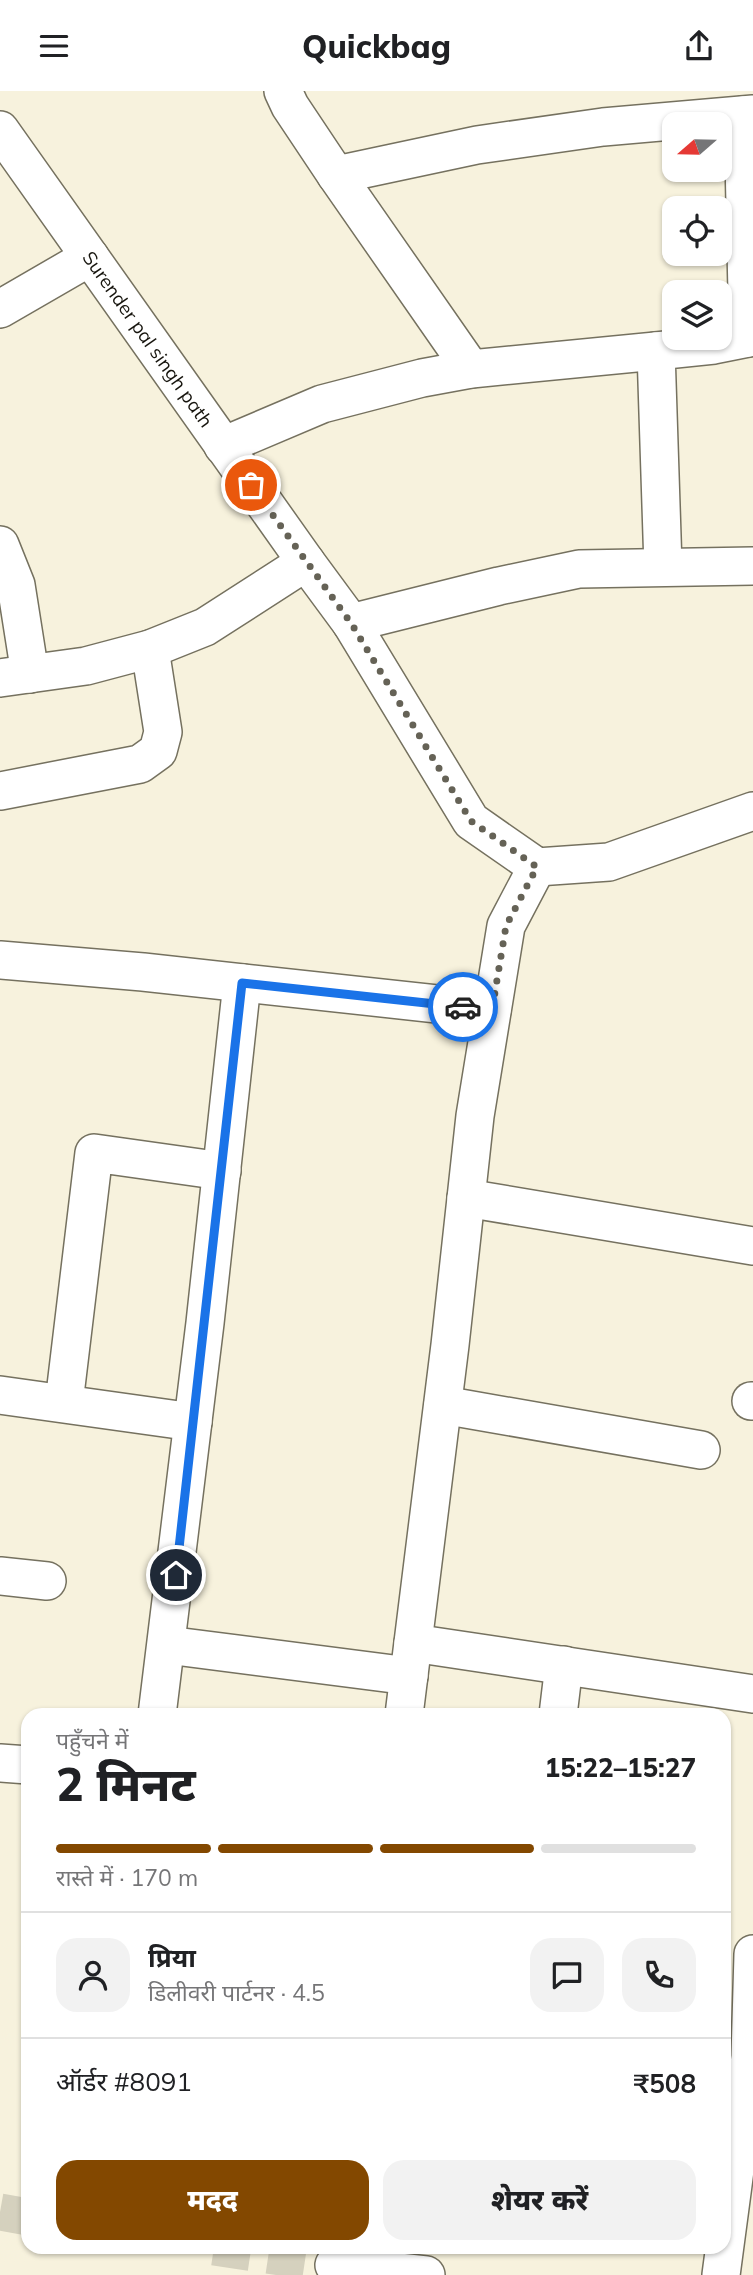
<!DOCTYPE html>
<html lang="hi">
<head>
<meta charset="utf-8">
<style>
	body { margin:0; font-family:Mulish,"Noto Sans Devanagari",sans-serif; background:#f2f2f2; color:#202124; height:100vh; display:flex; flex-direction:column; font-size:26px; white-space:nowrap }
	* { box-sizing:border-box; margin:0 }
	p { font-size:23px; color:#757577 }
	.icon { flex:none; width:38px; height:38px; fill:none; stroke:currentColor; stroke-width:2; stroke-linecap:round; stroke-linejoin:round }
	.map { position:relative; flex:1; overflow:hidden }
	.details { position:absolute; left:21px; top:1617px; width:710px; height:546px; display:flex; flex-direction:column; background:#fff; border-radius:21px; box-shadow:0 2px 5px #0004 }
	.details>* { flex:none }
	.needle { width:46px; rotate:250deg }
	.buttons { position:absolute; left:662px; top:21px; display:grid; gap:14px }
	.buttons a { display:grid; place-items:center; width:70px; height:70px; border-radius:14px; background:#fff; box-shadow:0 2px 5px #0004; font-size:35px }
	.pin { position:absolute; display:grid; place-items:center; width:60px; height:60px; color:#fff; margin:-30px; border:4px solid #fff; border-radius:50%; box-shadow:0 2px 7px #0007 }
	.courier { position:absolute; display:grid; place-items:center; width:70px; height:70px; margin:-35px; border:5px solid #1a73e8; border-radius:50%; background:#fff; color:#222; box-shadow:0 2px 9px #0007 }
	.headline em { font-style:normal; font-weight:800 }
	.headline div { display:flex; flex-direction:column-reverse }
	.headline { display:flex; align-items:center; justify-content:space-between; height:119px; padding:0 35px }
	h1 { font-size:46px; font-weight:800; line-height:52px }
	.bar { display:grid; grid-template-columns:repeat(4,1fr); gap:10px 7px; align-content:center; height:84px; padding:0 35px }
	.bar i { height:9px; border-radius:5px; background:#e0e0e0 }
	.bar .active { background:#834800 }
	.bar p { grid-column:span 4 }
	.line { display:flex; align-items:center; gap:18px; padding:0 35px; border-top:2px solid #e0e0e0 }
	.line div { flex:1 }
	.round { display:grid; place-items:center; flex:none; width:74px; height:74px; border-radius:21px; background:#f2f2f2 }
	.button { display:flex; gap:14px; margin-top:auto; padding:14px 35px }
	.button a { flex:1; height:80px; border-radius:21px; background:#834800; color:#fff; font-size:28px; font-weight:800; line-height:80px; text-align:center }
	.button a+a { background:#f2f2f2; color:#202124 }
	header { display:flex; justify-content:space-between; align-items:center; height:91px; padding:0 35px; background:#fff; font-size:32px; font-weight:800 }
	.map>svg:first-child { display:block }
	.lines { fill:none; stroke-linecap:round; stroke-linejoin:round }
	.minor-tunnel { stroke:#d5d1be; stroke-width:37; stroke-dasharray:37 18; stroke-linecap:butt }
	.minor-casing { stroke:#75715f; stroke-width:40 }
	.minor { stroke:#fff; stroke-width:37 }
	.done { stroke:#656256; stroke-width:7; stroke-dasharray:0 12.6 }
	.route { stroke:#1a73e8; stroke-width:9 }
	.labels { text-anchor:middle; dominant-baseline:central; stroke-width:5; stroke-linejoin:round; paint-order:stroke }
	.street-label { font-size:19px; fill:#16140d; stroke:#f7f2dd }
</style>
</head>
<body>
<header><svg class="icon" aria-label="menu" viewBox="0 0 24 24"><path d="M4 6h16M4 12h16M4 18h16"/></svg>Quickbag<svg class="icon" aria-label="share" viewBox="0 0 24 24"><path d="M12 15V3M7 8l5-5 5 5M5 13v7h14v-7"/></svg></header>
<div class="map">
<svg width="753" height="2184" viewBox="0 0 753 2184">
	<rect width="100%" height="100%" fill="#f7f2dd"/>
	<g class="lines">
		<g class="minor-tunnel">
			<polyline points="0,2121 28,2126"/>
			<polyline points="214,2156 334,2174 337,2156"/>
		</g>
		<g class="minor-casing">
			<g id="minor">
				<polyline points="283,0 290,15 336,84 471,278"/>
				<polyline points="743,24 748,247"/>
				<path id="s1" d="M0,39L306,471L351,532L471,730L537,776L609,771L753,720"/>
				<polyline points="336,84 477,54 603,36 753,23"/>
				<polyline points="0,218 90,166"/>
				<polyline points="223,355 322,313 422,287 471,278 656,260"/>
				<polyline points="0,454 16,494 30,583"/>
				<polyline points="663,476 656,260 714,254 753,246"/>
				<polyline points="351,532 499,495 579,478 753,475"/>
				<polyline points="0,587 86,575 150,558 205,536 306,471"/>
				<polyline points="0,700 140,673 158,660 163,641 150,558"/>
				<polyline points="0,869 143,881 492,919"/>
				<polyline points="466,1107 753,1155"/>
				<polyline points="0,1304 193,1331"/>
				<polyline points="751,1310 753,1310"/>
				<polyline points="64,1312 94,1062 222,1080"/>
				<polyline points="443,1314 701,1359"/>
				<polyline points="0,1485 47,1490"/>
				<polyline points="413,1552 753,1603"/>
				<polyline points="167,1554 409,1585"/>
				<polyline points="157,1624 205,1232 242,892"/>
				<polyline points="404,1624 450,1254 475,1025 506,835 537,776"/>
				<polyline points="558,1624 564,1574"/>
				<polyline points="0,1672 28,1674"/>
				<polyline points="334,2174 426,2184"/>
				<polyline points="721,2184 750,1966 753,1863"/>
			</g>
		</g>
		<use href="#minor" class="minor"/>
	</g>
	<g class="lines">
		<polyline class="done" points="251,394 351,532 471,730 537,776 506,835 492,919 463,916"/>
		<polyline class="route" points="176,1484 242,892 463,916"/>
	</g>
	<g class="labels">
		<g class="street-label">
			<text stroke="none"><textPath href="#s1" startOffset="256">Surender pal singh path</textPath></text>
		</g>
	</g>
</svg>
<div class="buttons">
<a><svg class="needle" viewBox="-14 -14 28 28"><path d="M0-13l5 13h-10z" fill="#e53935"/><path d="M0 13l5-13h-10z" fill="#757577"/></svg></a>
<a><svg class="icon" aria-label="locate" viewBox="0 0 24 24"><circle cx="12" cy="12" r="6"/><path d="M12 2v4M12 18v4M2 12h4M18 12h4"/></svg></a>
<a><svg class="icon" aria-label="layers" viewBox="0 0 24 24"><path d="M12 4l9 5-9 5-9-5zM3 14l9 5 9-5"/></svg></a>
</div>
<div class="pin" style="left:251px;top:394px;background:#ea580c"><svg class="icon" aria-label="bag" viewBox="0 0 24 24"><path d="M5 8h14l-1 12H6zM9 8a3 3 0 0 1 6 0"/></svg></div>
<div class="pin" style="left:176px;top:1484px;background:#1f2937"><svg class="icon" aria-label="home" viewBox="0 0 24 24"><path d="M3 11l9-7 9 7M6 9v11h12V9"/></svg></div>
<div class="courier" style="left:463px;top:916px"><svg class="icon" aria-label="car" viewBox="0 0 24 24"><path d="M5 17H2v-5l4-1 3-4h7l3 4 3 1v5h-3M9 17h6M6 11h13"/><circle cx="7" cy="17" r="2"/><circle cx="17" cy="17" r="2"/></svg></div>
<section class="details">
<div class="headline"><div><h1>2 मिनट</h1><p>पहुँचने में</p></div><em>15:22–15:27</em></div>
<div class="bar"><i class="active"></i><i class="active"></i><i class="active"></i><i></i><p>रास्ते में · 170 m</p></div>
<div class="line" style="height:126px"><a class="round"><svg class="icon" aria-label="person" viewBox="0 0 24 24"><circle cx="12" cy="8" r="4"/><path d="M4 21q1-7 8-7t8 7"/></svg></a><div><b>प्रिया</b><p>डिलीवरी पार्टनर · 4.5</p></div><a class="round"><svg class="icon" aria-label="chat" viewBox="0 0 24 24"><path d="M4 5h16v11H9l-5 4z"/></svg></a><a class="round"><svg class="icon" aria-label="phone" viewBox="0 0 24 24"><path d="M5 4h4l2 5-3 2q2 4 5 5l2-3 5 2v4C11 20 4 13 5 4z"/></svg></a></div>
<div class="line" style="height:91px"><div>ऑर्डर #8091</div><b>₹508</b></div>
<div class="button"><a>मदद</a><a>शेयर करें</a></div>
</section>
</div>
</body>
</html>
